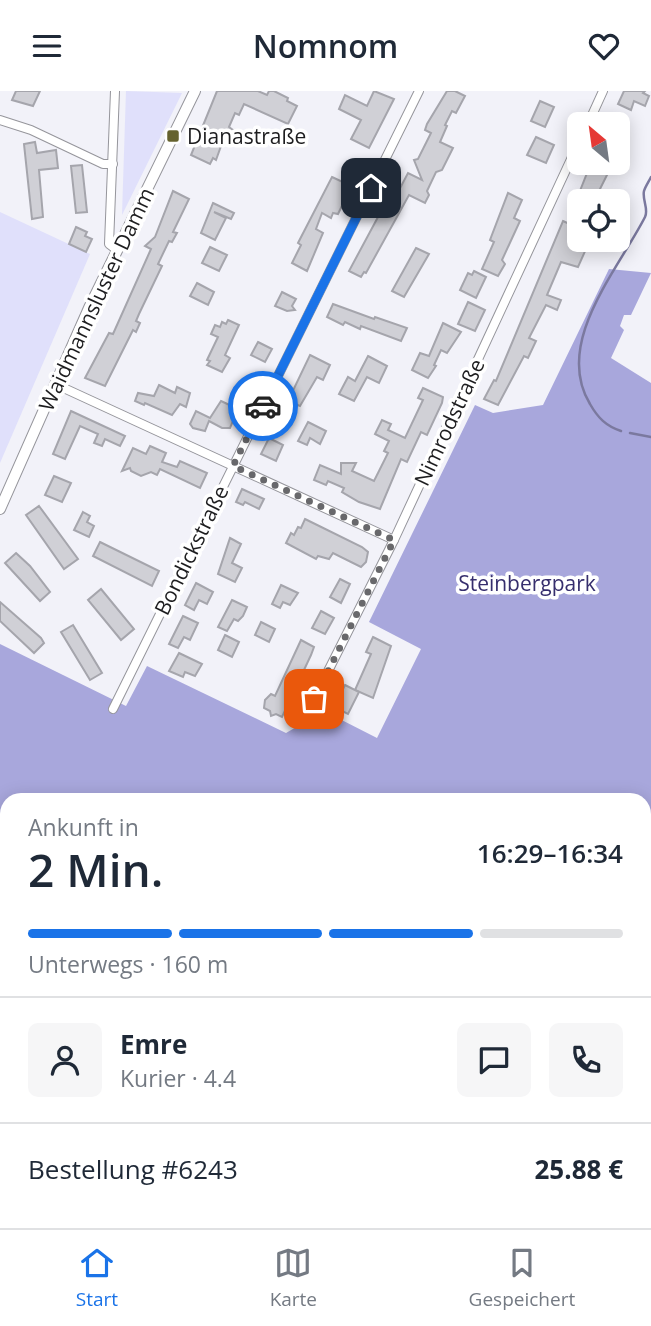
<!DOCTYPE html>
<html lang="de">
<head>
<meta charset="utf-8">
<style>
	body { margin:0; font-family:"Open Sans",sans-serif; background:#f6f6f7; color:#1f2937; height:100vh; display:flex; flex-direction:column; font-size:26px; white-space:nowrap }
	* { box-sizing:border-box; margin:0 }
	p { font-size:23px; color:#747a83 }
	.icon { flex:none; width:38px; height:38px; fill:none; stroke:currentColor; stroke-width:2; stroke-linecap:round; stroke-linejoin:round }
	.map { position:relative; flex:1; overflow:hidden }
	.panel { position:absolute; left:0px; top:702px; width:651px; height:436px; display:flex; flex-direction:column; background:#fff; border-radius:21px 21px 0 0; box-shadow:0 4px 18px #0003 }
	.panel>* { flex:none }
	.needle { width:46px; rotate:331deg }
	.buttons { position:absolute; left:567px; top:21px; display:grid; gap:14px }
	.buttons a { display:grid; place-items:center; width:63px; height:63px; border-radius:10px; background:#fff; box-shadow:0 4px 18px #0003; font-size:35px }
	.pin { position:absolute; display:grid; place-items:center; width:60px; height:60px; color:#fff; margin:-30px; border-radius:14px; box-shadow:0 4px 10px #0006 }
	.courier { position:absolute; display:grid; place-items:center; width:70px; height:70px; margin:-35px; border:5px solid #1a73e8; border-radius:50%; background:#fff; color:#222; box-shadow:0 2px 9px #0007 }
	.overview em { font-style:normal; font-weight:600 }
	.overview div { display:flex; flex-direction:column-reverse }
	.overview { display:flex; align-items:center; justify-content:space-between; height:119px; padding:0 28px }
	h1 { font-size:46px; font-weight:600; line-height:52px }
	.bar { display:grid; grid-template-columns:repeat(4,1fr); gap:10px 7px; align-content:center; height:84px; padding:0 28px }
	.bar i { height:9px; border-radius:5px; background:#e0e1e3 }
	.bar .on { background:#1a73e8 }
	.bar p { grid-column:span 4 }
	.line { display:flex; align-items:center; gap:18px; padding:0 28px; border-top:2px solid #e0e1e3 }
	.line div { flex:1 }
	.round { display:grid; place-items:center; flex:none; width:74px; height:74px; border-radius:10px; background:#f6f6f7 }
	header { display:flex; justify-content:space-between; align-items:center; height:91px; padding:0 28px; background:#fff; font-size:32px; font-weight:600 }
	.tabs { display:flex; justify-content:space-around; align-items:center; height:98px; border-top:2px solid #e0e1e3; background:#fff; font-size:19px; color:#747a83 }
	.tabs a { display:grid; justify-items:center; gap:4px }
	.tabs .on { color:#1a73e8 }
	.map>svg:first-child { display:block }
	.green { fill:#e0e0fb }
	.forest { fill:#a8a7dc }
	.water { fill:#a3a1d6; stroke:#7b799f; stroke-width:2 }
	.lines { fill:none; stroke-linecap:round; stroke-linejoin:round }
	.stream { stroke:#7b799f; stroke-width:2.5 }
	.building { fill:#d0d0d6; stroke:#a5a5ac; stroke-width:2 }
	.minor-casing { stroke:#95959b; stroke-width:10 }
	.secondary-casing { stroke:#95959b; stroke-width:12 }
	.minor { stroke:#fff; stroke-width:8 }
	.secondary { stroke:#fff; stroke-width:10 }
	.done { stroke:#68686b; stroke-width:7; stroke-dasharray:0 12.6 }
	.route { stroke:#1a73e8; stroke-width:9 }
	.poi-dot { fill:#65622e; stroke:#fff; stroke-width:2.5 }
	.labels { text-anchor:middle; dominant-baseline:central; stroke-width:7; stroke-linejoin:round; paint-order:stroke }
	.poi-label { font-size:21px; fill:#1d1d1f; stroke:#fff; text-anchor:start }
	.street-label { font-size:21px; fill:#1d1d1f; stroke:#fff }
	.park-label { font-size:21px; fill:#362e6d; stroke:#fff }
</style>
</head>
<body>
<header><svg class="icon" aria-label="menu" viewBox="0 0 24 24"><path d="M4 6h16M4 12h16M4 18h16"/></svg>Nomnom<svg class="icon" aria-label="heart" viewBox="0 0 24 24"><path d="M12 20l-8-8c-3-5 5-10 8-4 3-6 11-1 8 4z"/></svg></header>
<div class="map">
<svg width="651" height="1137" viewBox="0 0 651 1137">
	<rect width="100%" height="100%" fill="#f2f2f9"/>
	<g class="green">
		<polygon points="126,0 182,2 122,124"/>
		<polygon points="0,121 90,163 0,372"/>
	</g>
	<g class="forest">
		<polygon points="609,178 651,182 631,224 624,224 620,235 624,239 611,267 651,292 651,1137 554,1137 560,1131 644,1130 644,709 7,709 7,744 0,740 0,553 126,615 147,575 286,642 324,620 377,647 421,558 369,531 475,314 493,322 543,314"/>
		<polygon points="0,787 7,790 7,939 0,933"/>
		<polygon points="339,1131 339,1130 487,1131 487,1137 336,1137"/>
	</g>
	<polygon class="water" points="487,1131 487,1130 560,1131 554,1137 487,1137"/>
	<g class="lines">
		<g class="stream">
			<path d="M621,340C606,335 598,327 590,313C553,252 618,179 645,126C649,118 642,109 644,100C645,96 649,90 651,86"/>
			<polyline points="630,342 651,346"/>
			<polyline points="644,905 651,905"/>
		</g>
	</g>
	<g class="building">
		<polygon points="16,0 40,0 33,15 12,9"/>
		<polygon points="217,0 258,0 267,4 269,0 274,0 288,7 287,10 297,15 288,33 244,13 239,24 235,22 229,36 233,39 230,45 225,44 216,69 213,67 210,73 191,64"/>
		<polygon points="374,0 394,8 369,57 351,48 361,29 339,18 345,4 367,15"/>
		<polygon points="447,0 455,0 465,5 456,22 452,20 445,34 447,35 440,51 453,57 442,79 436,81 427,100 429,104 425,112 409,104 366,182 364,181 361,186 349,180 392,100 397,103 408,82 422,89 414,69 418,68 431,42 425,39 427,33"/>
		<polygon points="624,0 645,0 643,2 649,5 645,15 634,10 631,19 618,13"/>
		<polygon points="540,10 554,16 545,36 531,30"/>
		<polygon points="536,46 554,54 546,72 527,64"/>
		<polygon points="35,51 37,62 56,59 58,77 39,79 43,126 32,128 24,53"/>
		<polygon points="591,72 602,72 611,76 594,110 576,110"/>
		<polygon points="82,74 87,121 76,122 71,75"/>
		<polygon points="332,86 347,93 345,97 349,100 338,123 333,122 331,127 322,122 316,138 323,142 307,180 292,172 301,154 298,152"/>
		<polygon points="173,100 189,108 173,141 177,142 172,151 169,150 158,173 162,175 139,223 136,230 140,232 136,241 133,239 105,295 85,287 109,242 113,243 151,158 145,155 155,146"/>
		<polygon points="508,102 522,109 514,127 520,130 502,169 505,173 498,185 482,178 494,151 490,149"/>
		<polygon points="213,112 234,122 231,128 214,121 226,127 215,149 201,142"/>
		<polygon points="563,130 576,136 570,150 586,158 578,176 561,171 547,204 561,209 557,219 546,214 529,247 536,250 528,267 524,265 498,314 484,308 494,289 496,290"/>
		<polygon points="76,136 87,141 85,145 92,148 86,161 69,153"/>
		<polygon points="210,156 227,164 219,180 202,172"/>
		<polygon points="416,157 429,163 404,206 392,200"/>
		<polygon points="474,180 486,186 476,207 460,199 468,182 472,184"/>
		<polygon points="197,192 214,201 208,214 190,205"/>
		<polygon points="282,201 296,208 292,215 295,219 287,220 275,215"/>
		<polygon points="468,211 485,219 475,240 458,233"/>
		<polygon points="333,213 374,228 375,226 407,237 401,250 361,235 360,238 345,231 343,234 327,226"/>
		<polygon points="228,229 239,234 225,264 230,267 222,281 207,274 210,270 207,269 218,246 211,243 215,234 220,236 222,231 226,233"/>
		<polygon points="443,232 461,241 447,262 441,259 434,274 436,275 428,287 412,279 420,262 429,265"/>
		<polygon points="258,251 272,258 265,271 251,264"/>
		<polygon points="310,264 330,274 323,289 317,286 300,315 288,310"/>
		<polygon points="368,265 387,275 379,292 367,286 354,310 339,303 348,286 355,290"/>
		<polygon points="159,294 175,302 177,296 190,302 186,316 180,313 172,324 145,312 144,314 135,310 138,302 154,305"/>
		<polygon points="423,297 443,306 442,312 427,344 421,341 407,371 401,368 380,418 359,411 342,401 344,397 328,390 326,394 314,389 320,374 341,383 341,372 356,372 352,380 374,390 388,362 384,360 389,350 375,343 382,329 391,333 388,339 405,347 423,309 418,307"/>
		<polygon points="221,310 238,318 230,337 222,337 209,330 205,340 193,337 190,333 196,320 210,327"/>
		<polygon points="71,320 125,345 120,355 105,348 102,355 94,352 98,343 80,335 65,368 53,363"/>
		<polygon points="308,331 326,340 320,353 310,347 307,354 298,350"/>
		<polygon points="269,347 283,354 276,370 261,363"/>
		<polygon points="150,355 166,362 162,371 177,376 180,370 207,382 200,397 160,378 157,384 151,381 141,385 131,380 130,377 122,380 133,357 146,363"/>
		<polygon points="54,385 71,392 62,411 45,404"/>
		<polygon points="242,398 264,408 259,418 245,411 243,414 236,411"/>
		<polygon points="39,415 78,468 64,478 26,424"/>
		<polygon points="83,421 90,425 87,431 94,435 89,446 74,439"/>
		<polygon points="305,428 362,456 368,461 366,471 361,476 333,462 329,468 318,465 316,468 286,452 291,442 294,444 298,436 301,437"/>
		<polygon points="230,447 241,453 232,472 242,477 235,491 218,483"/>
		<polygon points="100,451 159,480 152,495 93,465"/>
		<polygon points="16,462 30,475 50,501 40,510 5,472"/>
		<polygon points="340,488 350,493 341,512 330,506"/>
		<polygon points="196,492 213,501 207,513 199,509 194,519 185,514"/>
		<polygon points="281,494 298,502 290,514 283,511 280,517 272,513"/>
		<polygon points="101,498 134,538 121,549 88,509"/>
		<polygon points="232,509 247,516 243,525 238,530 234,528 227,540 218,536"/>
		<polygon points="0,511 41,547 44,552 34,562 0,530"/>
		<polygon points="321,520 334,527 325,543 312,537"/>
		<polygon points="183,525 198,532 190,549 184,546 178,557 169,553"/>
		<polygon points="261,531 275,538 269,551 255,544"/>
		<polygon points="73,534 102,582 90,589 61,541"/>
		<polygon points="225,544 239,551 232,566 218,559"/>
		<polygon points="373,546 391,555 373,607 355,599 371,563 366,561"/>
		<polygon points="301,549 314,556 311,564 282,626 276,623 271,625 270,620 264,617 265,609 271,603 275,605"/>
		<polygon points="179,562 202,573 195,585 185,581 183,586 169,580"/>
		<polygon points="345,594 359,601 348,623 334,616"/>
	</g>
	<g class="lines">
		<g class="minor-casing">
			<g id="minor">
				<polyline points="115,0 109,153 117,159"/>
				<polyline points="0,29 31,39 103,73 113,73"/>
				<polyline points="588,33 603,0"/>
				<polyline points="55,293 394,449"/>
				<polyline points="314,608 394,449 579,51"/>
				<polyline points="113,618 419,0"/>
				<polyline points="0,1033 7,1039"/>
				<polyline points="182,1137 188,1130"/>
			</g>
		</g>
		<g class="secondary-casing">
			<polyline id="secondary" points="0,418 89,217 195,0"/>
		</g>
		<use href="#minor" class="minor"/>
		<use href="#secondary" class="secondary"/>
	</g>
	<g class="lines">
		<polyline class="done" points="263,315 233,375 394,449 314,608"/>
		<polyline class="route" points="263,315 371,97"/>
	</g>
	<rect class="poi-dot" x="166" y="38" width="14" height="14" rx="3.5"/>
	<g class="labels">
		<g class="poi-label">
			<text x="187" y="45">Dianastraße</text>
		</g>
		<g class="street-label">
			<text transform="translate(96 208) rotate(-65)">Waidmannsluster Damm</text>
			<text transform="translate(449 331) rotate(-65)">Nimrodstraße</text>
			<text transform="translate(191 459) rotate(-64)">Bondickstraße</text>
		</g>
		<g class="park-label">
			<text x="527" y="492">Steinbergpark</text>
		</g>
	</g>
</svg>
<div class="buttons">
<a><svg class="needle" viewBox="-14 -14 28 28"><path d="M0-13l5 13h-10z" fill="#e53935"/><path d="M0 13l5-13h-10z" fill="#747a83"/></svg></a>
<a><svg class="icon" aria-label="locate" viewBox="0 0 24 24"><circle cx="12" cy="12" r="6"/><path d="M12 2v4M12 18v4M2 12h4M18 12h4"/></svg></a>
</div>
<div class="pin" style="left:314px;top:608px;background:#ea580c"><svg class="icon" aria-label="bag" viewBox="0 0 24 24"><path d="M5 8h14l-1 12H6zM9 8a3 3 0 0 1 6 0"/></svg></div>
<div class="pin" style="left:371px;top:97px;background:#1f2937"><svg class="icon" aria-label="home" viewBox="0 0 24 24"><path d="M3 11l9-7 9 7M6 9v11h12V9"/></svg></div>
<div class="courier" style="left:263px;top:315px"><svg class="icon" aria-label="car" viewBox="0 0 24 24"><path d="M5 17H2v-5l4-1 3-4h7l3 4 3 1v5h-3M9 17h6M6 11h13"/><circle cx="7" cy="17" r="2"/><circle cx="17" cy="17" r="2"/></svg></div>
<section class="panel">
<div class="overview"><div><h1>2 Min.</h1><p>Ankunft in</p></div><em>16:29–16:34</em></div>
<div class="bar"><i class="on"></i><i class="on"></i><i class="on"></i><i></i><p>Unterwegs · 160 m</p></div>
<div class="line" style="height:126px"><a class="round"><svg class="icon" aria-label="person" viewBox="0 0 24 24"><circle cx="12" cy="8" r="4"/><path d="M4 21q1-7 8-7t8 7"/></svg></a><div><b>Emre</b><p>Kurier · 4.4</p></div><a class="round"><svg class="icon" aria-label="chat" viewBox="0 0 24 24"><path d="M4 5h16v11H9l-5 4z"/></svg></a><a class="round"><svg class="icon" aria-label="phone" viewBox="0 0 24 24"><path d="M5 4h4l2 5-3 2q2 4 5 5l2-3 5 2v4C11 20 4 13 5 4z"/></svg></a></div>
<div class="line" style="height:91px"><div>Bestellung #6243</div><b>25.88 €</b></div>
</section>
</div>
<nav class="tabs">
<a class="on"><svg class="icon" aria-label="home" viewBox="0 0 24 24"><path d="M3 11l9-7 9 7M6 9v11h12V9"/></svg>Start</a>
<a><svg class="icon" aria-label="map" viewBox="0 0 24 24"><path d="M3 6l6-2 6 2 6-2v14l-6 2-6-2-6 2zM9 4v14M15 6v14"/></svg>Karte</a>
<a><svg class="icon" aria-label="saved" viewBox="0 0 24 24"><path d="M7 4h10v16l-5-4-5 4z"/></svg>Gespeichert</a>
</nav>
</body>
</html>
